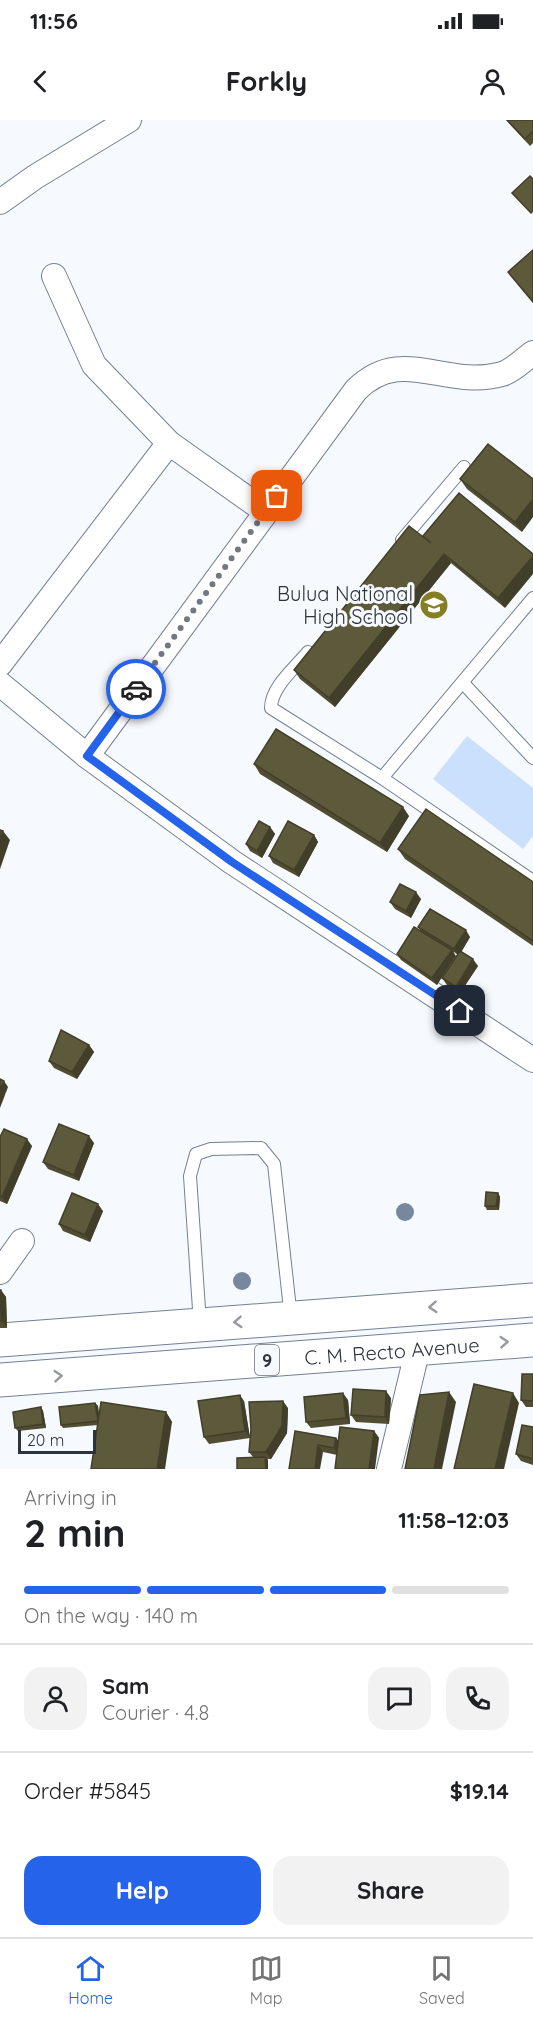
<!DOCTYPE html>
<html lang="en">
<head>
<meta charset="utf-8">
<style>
	body { margin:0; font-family:Quicksand,sans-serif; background:#f2f2f2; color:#202124; height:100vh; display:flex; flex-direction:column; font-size:22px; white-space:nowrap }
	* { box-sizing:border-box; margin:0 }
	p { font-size:20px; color:#757577 }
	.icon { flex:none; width:33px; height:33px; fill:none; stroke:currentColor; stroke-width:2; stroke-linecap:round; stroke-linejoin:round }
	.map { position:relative; height:1349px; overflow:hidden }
	.sheet { display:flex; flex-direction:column; background:#fff; flex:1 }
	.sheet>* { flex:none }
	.scale { position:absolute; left:18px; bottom:15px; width:78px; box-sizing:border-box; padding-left:6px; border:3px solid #2d333c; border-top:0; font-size:16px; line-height:21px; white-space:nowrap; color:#2d333c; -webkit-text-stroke:4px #f6f9fe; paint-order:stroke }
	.pin { position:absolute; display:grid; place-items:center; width:51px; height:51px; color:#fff; margin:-26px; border-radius:12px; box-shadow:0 3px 9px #0006 }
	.courier { position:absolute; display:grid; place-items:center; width:60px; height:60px; margin:-30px; border:4px solid #2563eb; border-radius:50%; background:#fff; color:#222; box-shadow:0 2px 8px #0007 }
	.head em { font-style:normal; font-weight:700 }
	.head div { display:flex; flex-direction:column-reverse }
	.head { display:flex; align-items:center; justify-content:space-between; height:102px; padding:0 24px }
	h1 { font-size:39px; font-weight:700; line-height:45px }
	.bar { display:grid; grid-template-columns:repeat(4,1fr); gap:9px 6px; align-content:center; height:72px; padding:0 24px }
	.bar i { height:8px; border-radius:4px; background:#e0e0e0 }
	.bar .selected { background:#2563eb }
	.bar p { grid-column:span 4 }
	.line { display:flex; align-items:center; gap:15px; padding:0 24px; border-top:2px solid #e0e0e0 }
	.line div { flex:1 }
	.round { display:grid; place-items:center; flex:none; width:63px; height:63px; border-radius:18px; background:#f2f2f2 }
	.button { display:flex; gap:12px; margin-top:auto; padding:12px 24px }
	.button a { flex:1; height:69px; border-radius:18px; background:#2563eb; color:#fff; font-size:24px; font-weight:700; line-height:69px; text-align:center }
	.button a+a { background:#f2f2f2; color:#202124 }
	.status { display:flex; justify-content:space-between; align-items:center; height:42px; padding:0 30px; background:#fff; direction:ltr }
	.status svg { height:16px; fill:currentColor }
	header { display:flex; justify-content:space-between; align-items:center; height:78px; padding:0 24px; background:#fff; font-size:27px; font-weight:700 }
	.dock { display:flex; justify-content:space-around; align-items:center; height:84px; border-top:2px solid #e0e0e0; background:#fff; font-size:16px; color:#757577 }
	.dock a { display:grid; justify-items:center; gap:3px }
	.dock .selected { color:#2563eb }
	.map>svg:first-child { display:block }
	.pitch { fill:#cbe0fd }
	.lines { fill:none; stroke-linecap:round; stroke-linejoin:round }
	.service-casing { stroke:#728095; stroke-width:14 }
	.minor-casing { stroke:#728095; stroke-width:26 }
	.trunk-casing { stroke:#728095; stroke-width:35 }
	.service { stroke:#fff; stroke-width:12 }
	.minor { stroke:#fff; stroke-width:24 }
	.trunk { stroke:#fff; stroke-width:33 }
	.tree { fill:#76879e }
	.wall { fill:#504d33 }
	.shaded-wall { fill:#413f29 }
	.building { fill:#5d5a3b; stroke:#413f29; stroke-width:1.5 }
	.oneway { stroke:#96999e }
	.done { stroke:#737880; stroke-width:6; stroke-dasharray:0 10.8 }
	.route { stroke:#2563eb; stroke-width:8 }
	.labels { text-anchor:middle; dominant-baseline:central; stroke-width:6; stroke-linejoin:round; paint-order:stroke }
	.shield { fill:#f6f9fe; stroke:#696e76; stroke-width:1.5 }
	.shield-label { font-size:18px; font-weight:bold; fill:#2d333c }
	.poi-label { font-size:20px; fill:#2d333c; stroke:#f6f9fe; text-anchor:end }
	.street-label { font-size:20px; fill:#2d333c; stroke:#f6f9fe }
</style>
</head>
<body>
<div class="status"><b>11:56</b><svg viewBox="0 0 49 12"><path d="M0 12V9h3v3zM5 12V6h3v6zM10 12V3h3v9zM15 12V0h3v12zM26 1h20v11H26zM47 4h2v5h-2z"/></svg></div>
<header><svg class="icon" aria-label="back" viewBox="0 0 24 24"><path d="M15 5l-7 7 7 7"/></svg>Forkly<svg class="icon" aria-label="person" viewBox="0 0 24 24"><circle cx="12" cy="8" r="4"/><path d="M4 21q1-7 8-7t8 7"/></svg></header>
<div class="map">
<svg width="533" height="1349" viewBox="0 0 533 1349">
	<rect width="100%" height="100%" fill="#f6f9fe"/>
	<polygon class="pitch" points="467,616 533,668 533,716 523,729 433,659"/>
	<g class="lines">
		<g class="service-casing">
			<g id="service">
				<polyline points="402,420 464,347"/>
				<path d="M308,532C295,548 271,567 271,588L382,658L533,761"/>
				<polyline points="464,564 533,638"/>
				<polyline points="382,658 533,478"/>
				<polyline points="200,1204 190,1056 196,1034 211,1029 261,1028 274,1044 291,1198"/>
			</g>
		</g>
		<g class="minor-casing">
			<g id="minor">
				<polyline points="0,82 35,57 129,0"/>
				<polyline points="54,156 94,245 169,323 265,391"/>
				<polyline points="0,544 169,323"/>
				<polyline points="0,564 87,636 232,742 533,940"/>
				<path d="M87,636L356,270C402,224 445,270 502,254C513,251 524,239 533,233"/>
				<polyline points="0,1152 22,1121"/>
				<polyline points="389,1349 418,1228"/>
			</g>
		</g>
		<g class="trunk-casing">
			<g id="trunk">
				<polyline points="0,1220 533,1180"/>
				<path id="s1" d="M0,1260L533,1220"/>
			</g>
		</g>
		<use href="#service" class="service"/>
		<use href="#minor" class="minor"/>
		<use href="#trunk" class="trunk"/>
	</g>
	<g class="tree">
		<circle cx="405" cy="1092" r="9"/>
		<circle cx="242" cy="1161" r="9"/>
	</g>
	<g class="wall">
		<polygon points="506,0 533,0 533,23 530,26"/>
		<polygon points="488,324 522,412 467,369 460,359"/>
		<polygon points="459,373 505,488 451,443 335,587 300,559 294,550 424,418"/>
		<polygon points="254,644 409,696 387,732 260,654"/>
		<polygon points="270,707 275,714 262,738 250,731 246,724"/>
		<polygon points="314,715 318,722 299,757 273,743 269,736"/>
		<polygon points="398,729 533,762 533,826 405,739"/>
		<polygon points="421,779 411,798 395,789 390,782"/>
		<polygon points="418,807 470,817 461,832 478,846 460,873 447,865 442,858 458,835 454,832 437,865 401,840 397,834 421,811"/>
		<polygon points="89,925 94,932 77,959 54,948 49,941"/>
		<polygon points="0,1017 32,1026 7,1084 0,1081"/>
		<polygon points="94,1023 79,1061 48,1049 43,1042"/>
		<polygon points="498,1073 500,1077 499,1090 487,1090 485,1086"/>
		<polygon points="103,1091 90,1122 63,1111 59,1104"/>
		<polygon points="0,1170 6,1177 7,1208 0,1208"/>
		<polygon points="533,1254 533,1287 526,1287 521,1280"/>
		<polygon points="391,1278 389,1304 356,1302 351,1295"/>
		<polygon points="348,1280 350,1304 311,1308 306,1302"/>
		<polygon points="244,1281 250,1318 209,1324 204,1317"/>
		<polygon points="95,1283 98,1286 99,1296 166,1292 172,1302 98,1305 63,1308 61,1305"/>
		<polygon points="41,1287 43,1291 46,1308 18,1311 15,1308"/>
		<polygon points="288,1288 287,1313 271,1339 267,1339 268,1340 253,1337 249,1332"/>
		<polygon points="533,1307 533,1345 521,1341 516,1334"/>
		<polygon points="295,1311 336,1318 338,1321 374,1311 379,1318 337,1335 323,1332"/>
	</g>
	<g class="shaded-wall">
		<polygon points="533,379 533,397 522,412 515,402"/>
		<polygon points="444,434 451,443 335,587 329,578"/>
		<polygon points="533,436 533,454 505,488 498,478"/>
		<polygon points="403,687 409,696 387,732 380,723"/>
		<polygon points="270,707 275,714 262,738 257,731"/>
		<polygon points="3,711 10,720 0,749 0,721"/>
		<polygon points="314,715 318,722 299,757 294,750"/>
		<polygon points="416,772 421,779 411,798 406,791"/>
		<polygon points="466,810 470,817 459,836 454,829"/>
		<polygon points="452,830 456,836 437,865 432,858"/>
		<polygon points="473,839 478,846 460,873 456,867"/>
		<polygon points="89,925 94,932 77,959 72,952"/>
		<polygon points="4,961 8,967 0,988 0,970"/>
		<polygon points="89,1016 94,1023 79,1061 74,1055"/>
		<polygon points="27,1019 32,1026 7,1084 2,1077"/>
		<polygon points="498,1073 500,1077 499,1090 496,1086"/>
		<polygon points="98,1084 103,1091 90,1122 85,1115"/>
		<polygon points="1,1170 6,1177 7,1208 2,1201"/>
		<polygon points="386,1271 391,1278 389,1304 385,1297"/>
		<polygon points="449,1272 456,1282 442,1349 434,1349"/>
		<polygon points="343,1273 348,1280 350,1304 346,1298"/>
		<polygon points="513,1273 519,1283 504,1349 495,1349"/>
		<polygon points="240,1275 244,1281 250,1318 245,1311"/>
		<polygon points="283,1281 288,1288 287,1313 271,1339 266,1332"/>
		<polygon points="95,1283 98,1286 100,1304 98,1301"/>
		<polygon points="41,1287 43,1291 46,1308 43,1304"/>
		<polygon points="166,1292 172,1302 165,1349 157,1349"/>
		<polygon points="374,1311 379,1318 375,1349 369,1349"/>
		<polygon points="336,1318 341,1324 339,1335 334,1328"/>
		<polygon points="318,1325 323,1332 320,1349 315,1349"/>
		<polygon points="265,1337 268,1340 268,1349 266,1349"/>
	</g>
	<g class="building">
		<polygon points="507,0 533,0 533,11 525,19"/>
		<polygon points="530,56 533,59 533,91 531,93 512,73"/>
		<polygon points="533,130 533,182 508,152"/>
		<polygon points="488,324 533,359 533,379 515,402 460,359"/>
		<polygon points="459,373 533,434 533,436 498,478 444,434 329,578 294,550 409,406 431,423 423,416"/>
		<polygon points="276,609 403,687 380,723 254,644"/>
		<polygon points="426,689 533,762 533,821 398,729"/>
		<polygon points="259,701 270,707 257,731 246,724"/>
		<polygon points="288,701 314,715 294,750 269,736"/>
		<polygon points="0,710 3,711 0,721"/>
		<polygon points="400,764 416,772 406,791 390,782"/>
		<polygon points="430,789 466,810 454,829 418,807"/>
		<polygon points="414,807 452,830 432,858 397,834"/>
		<polygon points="460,831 473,839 456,867 442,858"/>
		<polygon points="61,910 89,925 72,952 49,941"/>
		<polygon points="0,959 4,961 0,970"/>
		<polygon points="59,1004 89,1016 74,1055 43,1042"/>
		<polygon points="4,1009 27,1019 2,1077 0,1076 0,1017"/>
		<polygon points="486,1072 498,1073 496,1086 485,1086"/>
		<polygon points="72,1073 98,1084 85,1115 59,1104"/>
		<polygon points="0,1170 1,1170 2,1201 0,1201"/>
		<polygon points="522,1254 533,1254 533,1281 521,1280"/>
		<polygon points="474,1264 513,1273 495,1349 454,1349"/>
		<polygon points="353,1269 386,1271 385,1297 351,1295"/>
		<polygon points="449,1272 434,1349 405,1349 420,1275"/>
		<polygon points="343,1273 346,1298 306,1302 304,1277"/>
		<polygon points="240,1275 245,1311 204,1317 198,1281"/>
		<polygon points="283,1281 282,1306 266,1332 249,1332 251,1309 249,1282"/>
		<polygon points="101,1282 166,1292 157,1349 91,1349"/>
		<polygon points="95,1283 98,1301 61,1305 59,1287"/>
		<polygon points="41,1287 43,1304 15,1308 13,1292"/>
		<polygon points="522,1305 533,1307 533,1339 516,1334"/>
		<polygon points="340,1307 374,1311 369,1349 335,1349"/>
		<polygon points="295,1311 336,1318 334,1328 318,1325 315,1349 289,1349"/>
		<polygon points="265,1337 266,1349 237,1349 237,1338"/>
	</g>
	<defs><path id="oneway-chevron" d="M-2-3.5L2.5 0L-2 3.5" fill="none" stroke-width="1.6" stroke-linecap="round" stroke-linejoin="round" transform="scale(1.5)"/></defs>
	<g class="oneway">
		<use href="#oneway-chevron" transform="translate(433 1187) rotate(176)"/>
		<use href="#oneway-chevron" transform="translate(238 1202) rotate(176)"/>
		<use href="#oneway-chevron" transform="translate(504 1222) rotate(-4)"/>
		<use href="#oneway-chevron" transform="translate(58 1256) rotate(-4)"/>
	</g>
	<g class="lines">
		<polyline class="done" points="136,569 277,376"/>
		<polyline class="route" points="136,569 87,636 232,742 460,891"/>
	</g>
	<defs>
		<g id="school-disc" transform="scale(1.5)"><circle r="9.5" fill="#867d24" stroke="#f6f9fe"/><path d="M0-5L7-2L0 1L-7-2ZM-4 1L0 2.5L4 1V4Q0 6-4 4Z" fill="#fff"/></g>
	</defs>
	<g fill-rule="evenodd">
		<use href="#school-disc" x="434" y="485"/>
	</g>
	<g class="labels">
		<rect class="shield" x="255" y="1225" width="24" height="30" rx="4.5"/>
		<g class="shield-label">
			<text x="267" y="1240">9</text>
		</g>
		<g class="poi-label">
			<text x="413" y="473">Bulua National<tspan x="413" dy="23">High School</tspan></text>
		</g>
		<g class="street-label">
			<text stroke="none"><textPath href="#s1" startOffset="393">C. M. Recto Avenue</textPath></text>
		</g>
	</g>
</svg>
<div class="scale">20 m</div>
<div class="pin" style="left:277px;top:376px;background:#ea580c"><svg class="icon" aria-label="bag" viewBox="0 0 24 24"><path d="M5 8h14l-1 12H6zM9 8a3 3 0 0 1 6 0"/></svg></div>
<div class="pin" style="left:460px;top:891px;background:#1f2937"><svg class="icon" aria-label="home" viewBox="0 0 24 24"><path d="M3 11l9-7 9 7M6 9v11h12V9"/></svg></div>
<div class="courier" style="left:136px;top:569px"><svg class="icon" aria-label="car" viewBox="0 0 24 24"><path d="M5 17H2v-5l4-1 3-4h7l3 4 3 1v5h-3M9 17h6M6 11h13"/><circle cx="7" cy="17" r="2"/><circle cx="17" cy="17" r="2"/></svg></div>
</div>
<section class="sheet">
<div class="head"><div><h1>2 min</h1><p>Arriving in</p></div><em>11:58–12:03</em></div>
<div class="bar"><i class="selected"></i><i class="selected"></i><i class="selected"></i><i></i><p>On the way · 140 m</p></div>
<div class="line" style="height:108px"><a class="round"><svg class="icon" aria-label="person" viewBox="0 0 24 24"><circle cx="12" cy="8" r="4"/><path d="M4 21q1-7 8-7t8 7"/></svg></a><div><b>Sam</b><p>Courier · 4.8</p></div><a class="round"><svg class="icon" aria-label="chat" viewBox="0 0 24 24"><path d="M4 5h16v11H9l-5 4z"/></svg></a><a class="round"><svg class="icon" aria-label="phone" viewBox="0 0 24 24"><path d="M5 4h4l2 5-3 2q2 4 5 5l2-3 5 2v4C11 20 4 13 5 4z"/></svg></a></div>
<div class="line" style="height:78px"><div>Order #5845</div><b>$19.14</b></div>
<div class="button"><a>Help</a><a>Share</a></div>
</section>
<nav class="dock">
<a class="selected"><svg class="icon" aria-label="home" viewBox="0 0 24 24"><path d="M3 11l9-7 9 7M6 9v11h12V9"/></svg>Home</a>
<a><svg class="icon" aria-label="map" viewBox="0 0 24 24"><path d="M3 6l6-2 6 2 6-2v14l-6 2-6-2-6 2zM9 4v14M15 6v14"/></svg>Map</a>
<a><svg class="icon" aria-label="saved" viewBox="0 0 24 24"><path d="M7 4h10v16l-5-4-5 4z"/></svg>Saved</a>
</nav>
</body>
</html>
